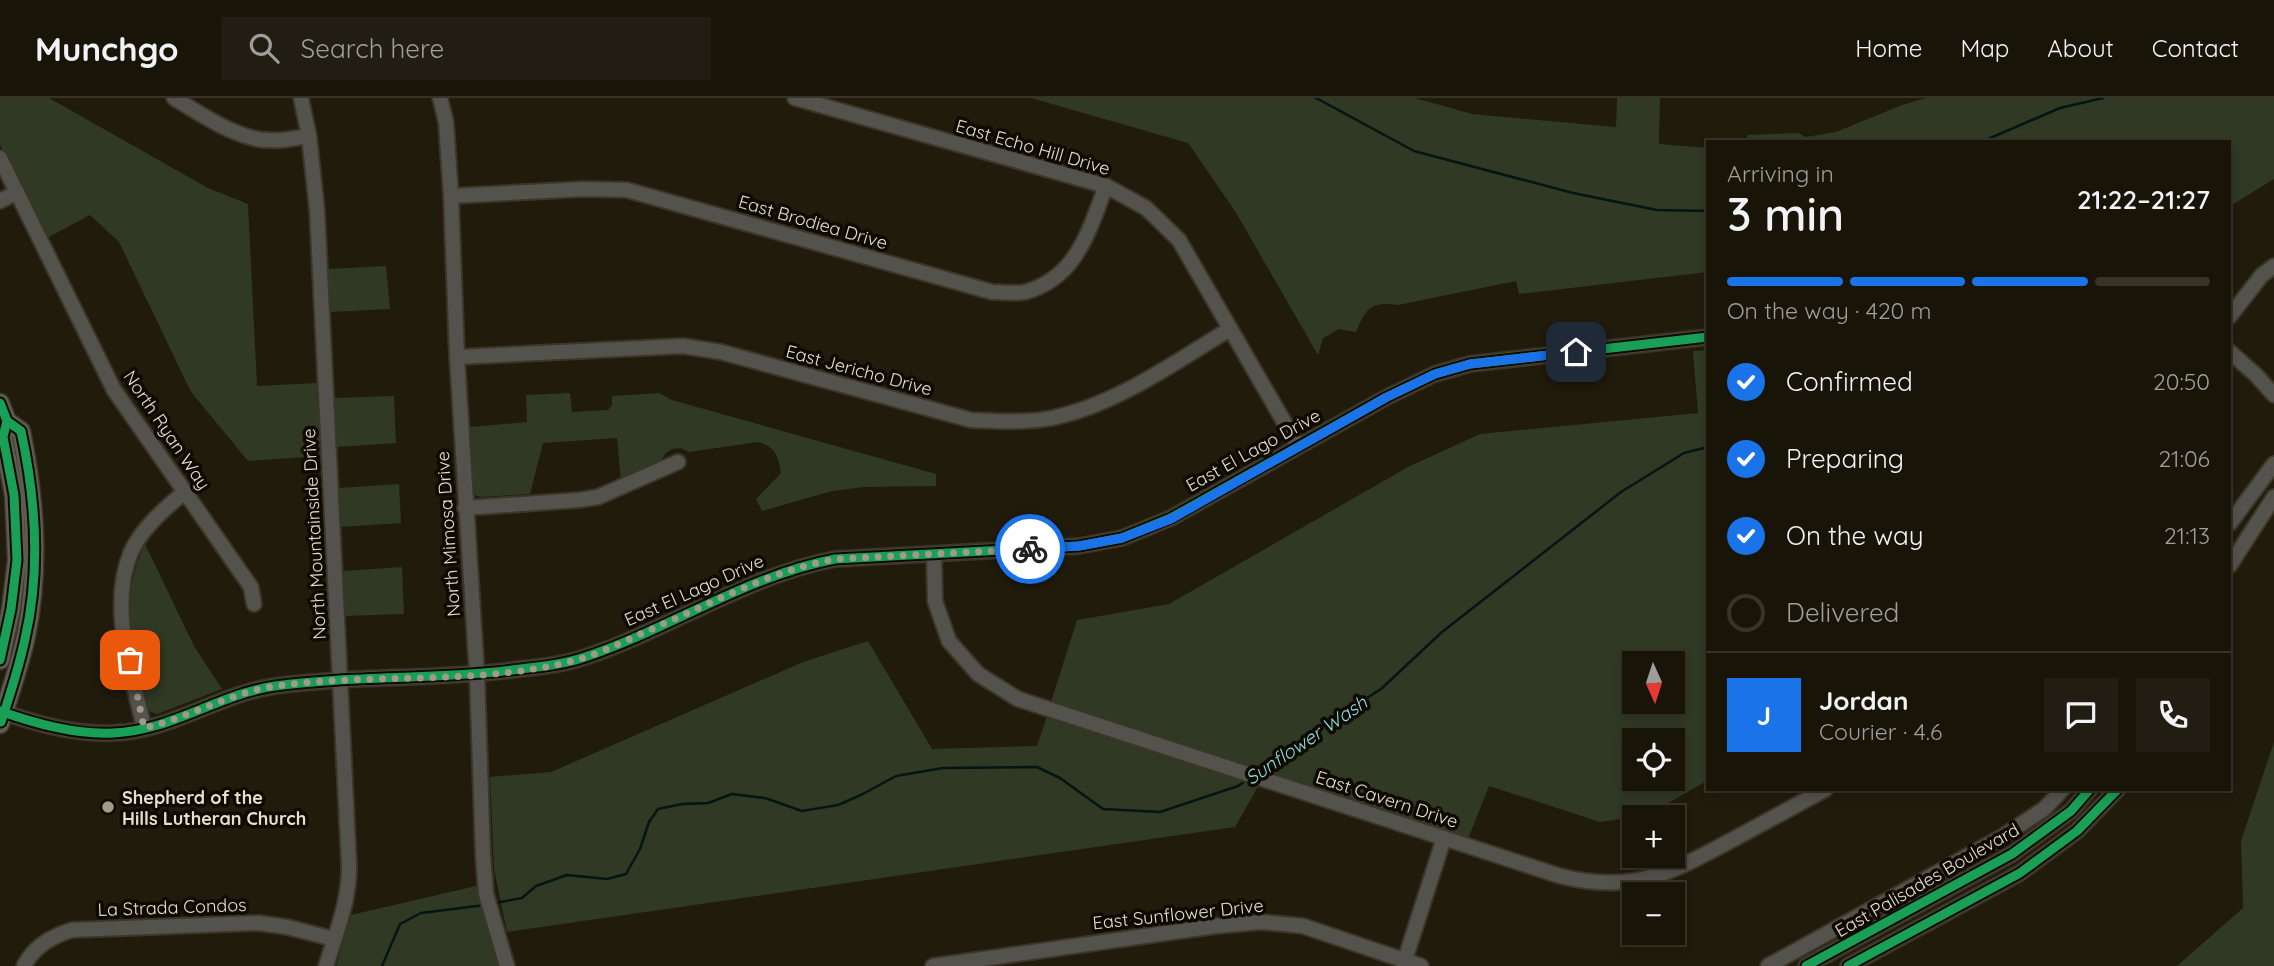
<!DOCTYPE html>
<html lang="en">
<head>
<meta charset="utf-8">
<style>
	body { margin:0; font-family:Quicksand,sans-serif; background:#221d12; color:#f1f3f6; height:100vh; display:flex; flex-direction:column; font-size:26px; white-space:nowrap }
	* { box-sizing:border-box; margin:0 }
	p { font-size:23px; color:#9f9e9c }
	.icon { flex:none; width:38px; height:38px; fill:none; stroke:currentColor; stroke-width:2; stroke-linecap:round; stroke-linejoin:round }
	.map { position:relative; flex:1; overflow:hidden }
	.drawer { position:absolute; left:1706px; top:42px; width:525px; height:651px; display:flex; flex-direction:column; background:#191408; border-radius:0px; box-shadow:0 4px 10px #0003,0 0 0 2px #373329 }
	.drawer>* { flex:none }
	.needle { width:46px; rotate:177deg }
	.controls { position:absolute; left:1622px; top:553px; display:grid; gap:14px }
	.controls a { display:grid; place-items:center; width:63px; height:63px; border-radius:0px; background:#191408; box-shadow:0 4px 10px #0003,0 0 0 2px #373329; font-size:35px }
	.pin { position:absolute; display:grid; place-items:center; width:60px; height:60px; color:#fff; margin:-30px; border-radius:14px; box-shadow:0 4px 10px #0006 }
	.courier { position:absolute; display:grid; place-items:center; width:70px; height:70px; margin:-35px; border:5px solid #1a73e8; border-radius:50%; background:#fff; color:#222; box-shadow:0 2px 9px #0007 }
	.summary em { font-style:normal; font-weight:600 }
	.summary div { display:flex; flex-direction:column-reverse }
	.summary { display:flex; align-items:center; justify-content:space-between; height:119px; padding:0 21px }
	h1 { font-size:46px; font-weight:600; line-height:52px }
	.bar { display:grid; grid-template-columns:repeat(4,1fr); gap:10px 7px; align-content:center; height:84px; padding:0 21px }
	.bar i { height:9px; border-radius:5px; background:#373329 }
	.bar .current { background:#1a73e8 }
	.bar p { grid-column:span 4 }
	.line { display:flex; align-items:center; gap:18px; padding:0 21px; border-top:2px solid #373329 }
	.line div { flex:1 }
	.round { display:grid; place-items:center; flex:none; width:74px; height:74px; border-radius:0px; background:#221d12 }
	ol { padding:0 21px; list-style:none }
	li { display:flex; align-items:center; gap:21px; height:77px }
	li p { margin-inline-start:auto }
	li .icon { padding:7px; border-radius:50%; background:#1a73e8; color:#fff; stroke-width:4 }
	li:last-child { color:#9f9e9c }
	li i { width:38px; height:38px; border:4px solid #373329; border-radius:50% }
	header { display:flex; align-items:center; gap:42px; box-sizing:border-box; height:98px; padding:0 35px; background:#191408; border-bottom:2px solid #373329 }
	header strong { font-size:33px }
	nav { display:flex; gap:38px; margin-inline-start:auto; font-size:24px }
	.search { width:490px; height:63px; background:#221d12; display:flex; align-items:center; gap:18px; box-sizing:border-box; padding:0 24px; border-radius:0px; color:#9f9e9c; font-size:26px }
	.map>svg:first-child { display:block }
	.green { fill:#2f3923; fill-rule:evenodd }
	.lines { fill:none; stroke-linecap:round; stroke-linejoin:round }
	.stream { stroke:#031515; stroke-width:2.5 }
	.minor-casing { stroke:#3b3628; stroke-width:18 }
	.major-casing { stroke:#3b3628; stroke-width:21 }
	.minor { stroke:#54524c; stroke-width:14 }
	.major { stroke:#5e5c52; stroke-width:18 }
	.cycleway-casing { stroke:#0e0a02; stroke-width:13 }
	.cycleway { stroke:#1a9f57; stroke-width:9 }
	.done { stroke:#a09a8a; stroke-width:7; stroke-dasharray:0 12.6 }
	.route { stroke:#1a73e8; stroke-width:9 }
	.poi-dot { fill:#a09a8a; stroke:#0e0a02; stroke-width:2.5 }
	.labels { text-anchor:middle; dominant-baseline:central; stroke-width:7; stroke-linejoin:round; paint-order:stroke }
	.street-label { font-size:18px; fill:#e5dfcf; stroke:#0e0a02 }
	.poi-label { font-size:18px; font-weight:bold; fill:#e5dfcf; stroke:#0e0a02; text-anchor:start }
	.water-label { font-size:19px; font-style:italic; fill:#8adbe1; stroke:#0e0a02 }
</style>
</head>
<body>
<header>
<strong>Munchgo</strong>
<div class="search"><svg class="icon" aria-label="search" viewBox="0 0 24 24"><circle cx="10" cy="10" r="6"/><path d="M15 15l6 6"/></svg>Search here</div>
<nav><a>Home</a><a>Map</a><a>About</a><a>Contact</a></nav>
</header>
<div class="map">
<svg width="2274" height="868" viewBox="0 0 2274 868">
	<rect width="100%" height="100%" fill="#211b0b"/>
	<g class="green">
		<polygon points="0,0 49,0 208,90 248,106 257,288 318,285 322,358 248,363 191,294 119,144 90,117 47,140 0,47"/>
		<path d="M1031,0H1415L1472,16L1616,29L1617,0H1660L1659,46L1708,50V174L1519,196L1516,183L1398,207C1371,203 1366,210 1356,234L1339,231L1323,240L1318,257L1235,113L1188,45Z"/>
		<polygon points="1926,0 2274,0 2274,81 2230,108 2230,44 1747,44 1747,37 1799,35 1805,39 1836,34 1902,7"/>
		<polygon points="386,168 390,211 330,214 328,171"/>
		<path d="M1708,252V682L1672,703L1635,719L1600,724L1489,688L1468,741L1051,604L1077,522L1169,506L1408,369L1480,336L1698,315L1693,253ZM1634,565H1673V604H1634ZM1634,642H1673V681H1634Z"/>
		<path d="M570,295L572,314L608,312L612,307V298L659,295L672,302L936,376V388L864,389L832,393L762,413L756,401L781,375C778,358 776,349 758,344L689,354L681,350L672,351L666,355L659,365L621,384L617,340L543,345L530,396L480,399L475,397L473,393L469,329L527,324L526,297Z"/>
		<polygon points="394,298 396,345 337,349 334,300"/>
		<polygon points="399,386 401,425 340,429 339,390"/>
		<path d="M145,446L194,548L222,591L157,616L151,614L146,609C135,550 117,503 145,446Z"/>
		<polygon points="402,469 404,516 345,518 343,473"/>
		<polygon points="868,543 932,651 1037,648 1047,618 1260,685 1235,729 507,834 494,771 490,679 551,674 803,564"/>
		<polygon points="2274,644 2274,868 2177,868 2243,810 2241,743"/>
		<polygon points="480,787 501,868 336,868 351,817"/>
	</g>
	<g class="lines">
		<g class="stream">
			<polyline points="1316,0 1414,53 1573,95 1657,112 1708,113"/>
			<polyline points="1981,44 2060,10 2103,0"/>
			<polyline points="1259,673 1309,637 1381,591 1442,534 1621,394 1684,355 1708,349"/>
			<polyline points="495,805 522,800 536,788 567,777 607,781 626,776 640,751 649,724 658,711 682,706 708,705 732,696 765,700 802,713 838,707 861,697 896,678 943,670 1037,669 1060,680 1103,711 1160,714 1238,688 1248,681"/>
			<polyline points="382,868 400,826 421,815 485,807"/>
		</g>
		<g class="minor-casing">
			<g id="minor">
				<path d="M174,0C199,15 225,33 253,40C271,45 291,41 309,38"/>
				<path d="M301,0L309,38L317,112L349,766C350,802 336,835 326,868"/>
				<polyline points="440,0 446,24 451,98 457,259 477,577 483,757 486,796 507,868"/>
				<polyline points="795,0 1106,88 1146,110 1179,142 1298,348"/>
				<polyline points="0,60 114,292 251,489 254,506"/>
				<path d="M451,98L584,91L627,92L992,194C1002,194 1015,196 1025,194C1077,180 1089,132 1106,88"/>
				<polyline points="0,103 17,94"/>
				<polyline points="2230,218 2262,177 2274,168"/>
				<polyline points="2230,254 2256,277 2274,297"/>
				<path d="M457,259L683,248L721,254L971,322C998,323 1026,325 1052,320C1116,307 1175,264 1230,231"/>
				<polyline points="465,410 579,402 598,399 678,364"/>
				<polyline points="2230,425 2274,366"/>
				<path d="M934,457L935,503L949,543L978,576L1018,601L1560,778C1634,796 1668,776 1732,742C1763,725 1795,708 1826,691"/>
				<polyline points="2230,467 2274,399"/>
				<path d="M0,613C36,626 75,637 113,635C171,633 219,596 275,588C354,577 434,582 512,572C537,569 562,567 585,559C670,531 746,478 835,461L1079,448L1122,440L1171,420L1387,299L1435,276L1470,266L1708,239"/>
				<path d="M144,630C132,575 108,510 131,454C142,430 165,410 185,394"/>
				<path d="M24,868C34,848 52,838 72,832L259,825L287,829L334,841"/>
				<polyline points="933,868 1216,828 1262,824 1303,828 1421,868"/>
				<polyline points="1403,868 1444,740"/>
				<polyline points="1768,868 2002,739 2044,711 2063,691"/>
				<polyline points="1806,868 2012,756 2071,713 2090,691"/>
				<polyline points="1848,868 2020,775 2077,733 2118,691"/>
			</g>
		</g>
		<g class="major-casing">
			<g id="major">
				<path d="M0,305L7,323L21,333C35,402 40,469 26,538C20,567 9,597 0,626"/>
				<polyline points="0,562 11,511 17,462 14,397 3,339 7,323"/>
			</g>
		</g>
		<use href="#minor" class="minor"/>
		<use href="#major" class="major"/>
		<g class="cycleway-casing">
			<g id="cycleway">
				<path d="M0,305L7,323L21,333C36,402 41,472 25,541C19,569 10,597 1,624"/>
				<polyline points="0,562 11,511 17,462 14,397 3,339 7,323"/>
				<path d="M0,613C36,626 75,637 113,635C171,633 219,596 275,588C354,577 434,582 512,572C537,569 562,567 585,559C670,531 746,478 835,461L1079,448L1122,440L1171,420L1387,299L1435,276L1470,266L1708,239"/>
				<polyline points="1806,868 2012,756 2071,713 2090,691"/>
				<polyline points="1848,868 2020,775 2077,733 2118,691"/>
			</g>
		</g>
		<use href="#cycleway" class="cycleway"/>
	</g>
	<g class="lines">
		<path class="done" d="M130,562L144,630C189,620 231,594 276,588C377,574 484,589 583,560C606,553 629,541 652,531C712,505 770,473 835,461L1030,451"/>
		<polyline class="route" points="1030,451 1079,448 1122,440 1171,421 1387,299 1435,276 1470,266 1576,254"/>
	</g>
	<circle class="poi-dot" cx="108" cy="709" r="7"/>
	<g class="labels">
		<g class="street-label">
			<text transform="translate(1033 49) rotate(16)">East Echo Hill Drive</text>
			<text transform="translate(813 124) rotate(16)">East Brodiea Drive</text>
			<text transform="translate(859 272) rotate(15)">East Jericho Drive</text>
			<text transform="translate(167 332) rotate(56)">North Ryan Way</text>
			<text transform="translate(1253 352) rotate(-29)">East El Lago Drive</text>
			<text transform="translate(314 436) rotate(-93)">North Mountainside Drive</text>
			<text transform="translate(448 436) rotate(-94)">North Mimosa Drive</text>
			<text transform="translate(694 492) rotate(-24)">East El Lago Drive</text>
			<text transform="translate(1387 701) rotate(18)">East Cavern Drive</text>
			<text transform="translate(1927 782) rotate(-30)">East Palisades Boulevard</text>
			<text transform="translate(172 809) rotate(-2)">La Strada Condos</text>
			<text transform="translate(1178 816) rotate(-6)">East Sunflower Drive</text>
		</g>
		<g class="poi-label">
			<text x="122" y="699">Shepherd of the<tspan x="122" dy="21">Hills Lutheran Church</tspan></text>
		</g>
		<g class="water-label">
			<text transform="translate(1306 642) rotate(-34)">Sunflower Wash</text>
		</g>
	</g>
</svg>
<div class="controls">
<a><svg class="needle" viewBox="-14 -14 28 28"><path d="M0-13l5 13h-10z" fill="#e53935"/><path d="M0 13l5-13h-10z" fill="#9f9e9c"/></svg></a>
<a><svg class="icon" aria-label="locate" viewBox="0 0 24 24"><circle cx="12" cy="12" r="6"/><path d="M12 2v4M12 18v4M2 12h4M18 12h4"/></svg></a>
<a>+</a>
<a>−</a>
</div>
<div class="pin" style="left:130px;top:562px;background:#ea580c"><svg class="icon" aria-label="bag" viewBox="0 0 24 24"><path d="M5 8h14l-1 12H6zM9 8a3 3 0 0 1 6 0"/></svg></div>
<div class="pin" style="left:1576px;top:254px;background:#1f2937"><svg class="icon" aria-label="home" viewBox="0 0 24 24"><path d="M3 11l9-7 9 7M6 9v11h12V9"/></svg></div>
<div class="courier" style="left:1030px;top:451px"><svg class="icon" aria-label="bike" viewBox="0 0 24 24"><circle cx="6" cy="16" r="4"/><circle cx="18" cy="16" r="4"/><path d="M6 16l4-8h5l3 8M10 8l3 8H6M13 5h3"/></svg></div>
<section class="drawer">
<div class="summary"><div><h1>3 min</h1><p>Arriving in</p></div><em>21:22–21:27</em></div>
<div class="bar"><i class="current"></i><i class="current"></i><i class="current"></i><i></i><p>On the way · 420 m</p></div>
<ol>
<li><svg class="icon" aria-label="check" viewBox="0 0 24 24"><path d="M5 12l5 5 9-10"/></svg>Confirmed<p>20:50</p></li>
<li><svg class="icon" aria-label="check" viewBox="0 0 24 24"><path d="M5 12l5 5 9-10"/></svg>Preparing<p>21:06</p></li>
<li><svg class="icon" aria-label="check" viewBox="0 0 24 24"><path d="M5 12l5 5 9-10"/></svg>On the way<p>21:13</p></li>
<li><i></i>Delivered</li>
</ol>
<div class="line" style="height:126px"><b class="round" style="background:#1a73e8;color:#fff">J</b><div><b>Jordan</b><p>Courier · 4.6</p></div><a class="round"><svg class="icon" aria-label="chat" viewBox="0 0 24 24"><path d="M4 5h16v11H9l-5 4z"/></svg></a><a class="round"><svg class="icon" aria-label="phone" viewBox="0 0 24 24"><path d="M5 4h4l2 5-3 2q2 4 5 5l2-3 5 2v4C11 20 4 13 5 4z"/></svg></a></div>
</section>
</div>
</body>
</html>
